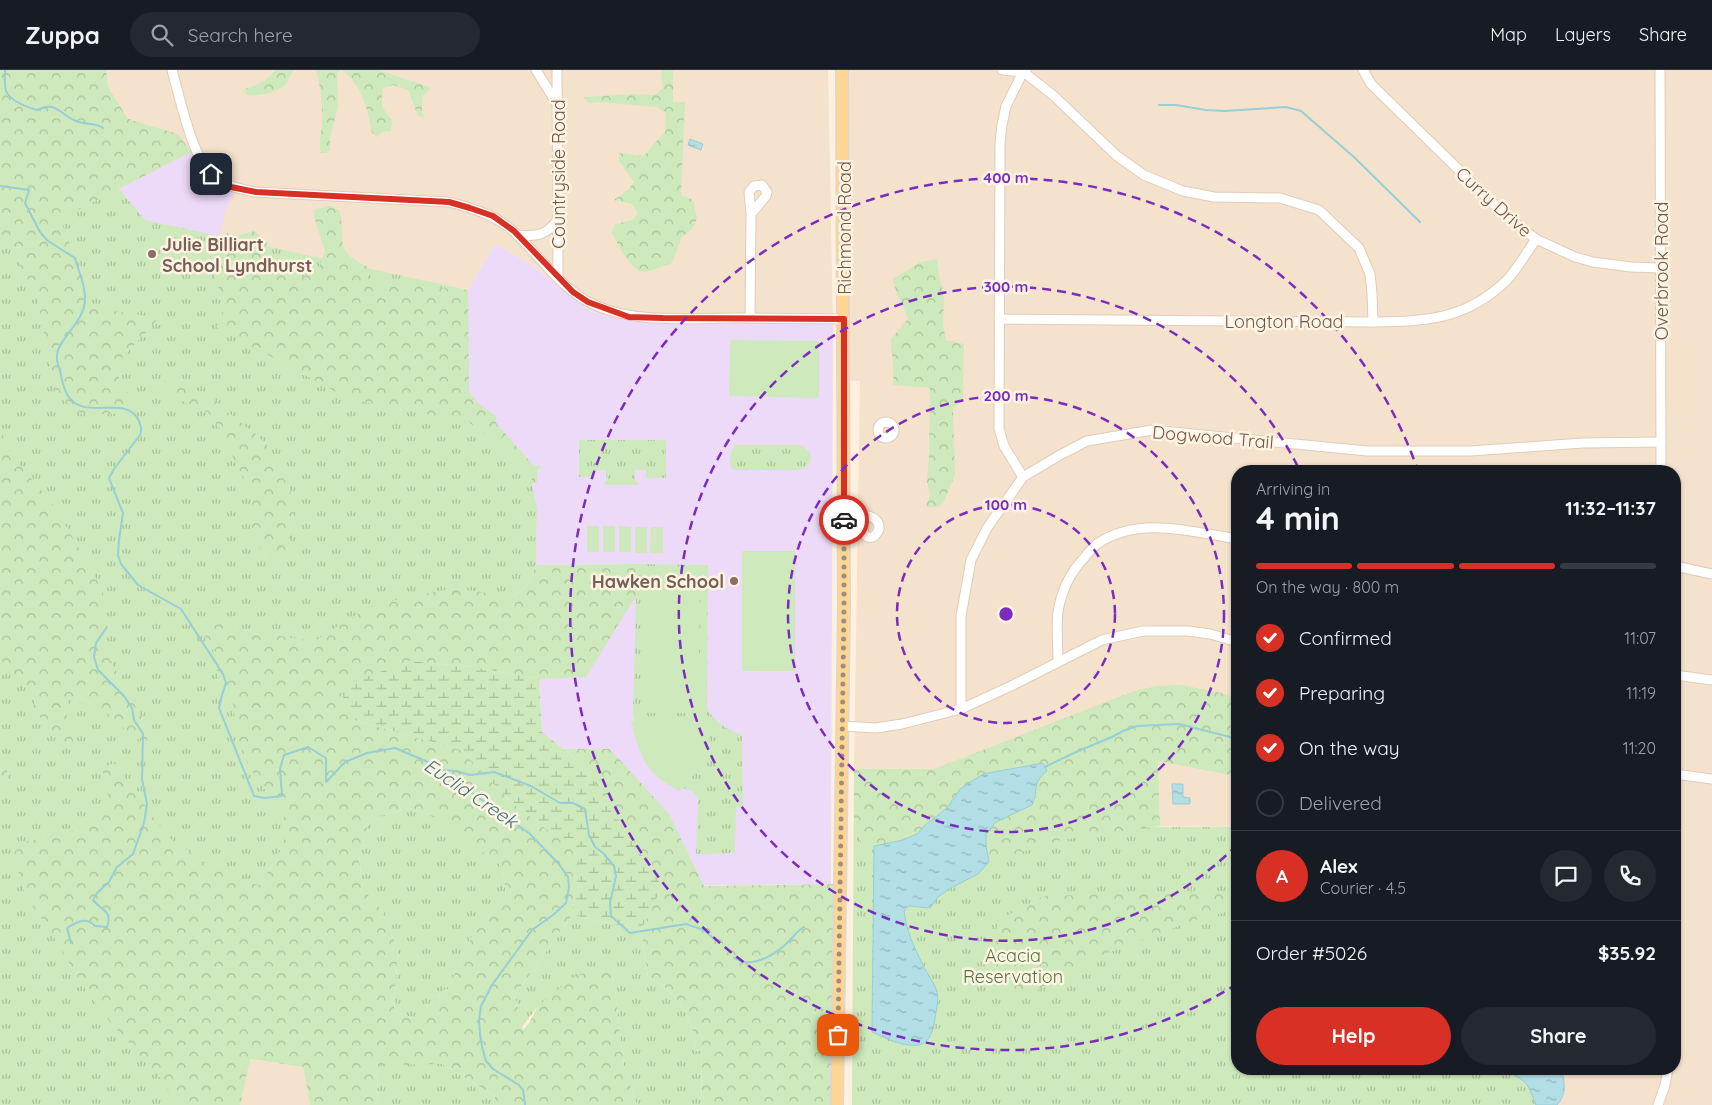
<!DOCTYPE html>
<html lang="en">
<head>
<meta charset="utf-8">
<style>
	body { margin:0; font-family:Quicksand,sans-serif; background:#242831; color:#f1f3f6; height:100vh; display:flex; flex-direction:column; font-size:19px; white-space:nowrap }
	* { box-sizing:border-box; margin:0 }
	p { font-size:16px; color:#9ea1a6 }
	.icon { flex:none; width:28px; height:28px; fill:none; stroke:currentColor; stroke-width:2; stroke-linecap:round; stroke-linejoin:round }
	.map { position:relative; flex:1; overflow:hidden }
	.sheet { position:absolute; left:1231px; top:395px; width:450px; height:610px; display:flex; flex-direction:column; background:#171b24; border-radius:20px; box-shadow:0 1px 4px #0004 }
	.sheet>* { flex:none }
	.pin { position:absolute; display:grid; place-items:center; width:42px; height:42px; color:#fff; margin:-21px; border-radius:10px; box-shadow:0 2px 8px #0006 }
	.courier { position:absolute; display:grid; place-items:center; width:50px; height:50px; margin:-25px; border:4px solid #d93025; border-radius:50%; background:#fff; color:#222; box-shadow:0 1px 6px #0007 }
	.overview em { font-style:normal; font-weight:700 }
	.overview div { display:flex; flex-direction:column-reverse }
	.overview { display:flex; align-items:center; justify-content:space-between; height:85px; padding:0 25px }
	h1 { font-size:32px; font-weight:700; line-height:38px }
	.bar { display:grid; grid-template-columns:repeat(4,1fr); gap:8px 5px; align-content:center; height:60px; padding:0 25px }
	.bar i { height:6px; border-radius:4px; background:#363941 }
	.bar .selected { background:#d93025 }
	.bar p { grid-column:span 4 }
	.line { display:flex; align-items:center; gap:12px; padding:0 25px; border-top:1px solid #363941 }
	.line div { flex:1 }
	.round { display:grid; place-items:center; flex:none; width:52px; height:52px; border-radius:26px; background:#242831 }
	ol { padding:0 25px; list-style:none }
	li { display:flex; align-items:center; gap:15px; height:55px }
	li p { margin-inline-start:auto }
	li .icon { padding:5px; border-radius:50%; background:#d93025; color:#fff; stroke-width:4 }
	li:last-child { color:#9ea1a6 }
	li i { width:28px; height:28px; border:2px solid #363941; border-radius:50% }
	.primary-button { display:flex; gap:10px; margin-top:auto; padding:10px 25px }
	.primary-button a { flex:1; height:58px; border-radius:30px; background:#d93025; color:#fff; font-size:20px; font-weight:700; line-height:58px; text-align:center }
	.primary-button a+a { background:#242831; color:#f1f3f6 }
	header { display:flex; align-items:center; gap:30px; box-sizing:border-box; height:70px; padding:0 25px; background:#171b24; border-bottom:1px solid #363941 }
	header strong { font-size:24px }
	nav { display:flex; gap:28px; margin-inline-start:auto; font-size:18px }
	.search { width:350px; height:45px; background:#242831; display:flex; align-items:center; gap:12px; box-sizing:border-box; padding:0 18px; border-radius:28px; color:#9ea1a6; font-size:19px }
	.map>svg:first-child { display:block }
	.residential { fill:#f4e2cc }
	.education { fill:#eddaf8 }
	.grass { fill:url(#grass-tufts) }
	.forest { fill:url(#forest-crowns); fill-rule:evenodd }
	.wetland { fill:url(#wetland-marsh) }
	.garden { fill:#cee9bc }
	.water { fill:url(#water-ripples); stroke:#98ced8 }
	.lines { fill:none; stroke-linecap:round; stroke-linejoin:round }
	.stream { stroke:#98ced8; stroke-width:2 }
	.minor-casing { stroke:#e0ccba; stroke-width:11 }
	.major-casing { stroke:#ddd6d3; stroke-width:14 }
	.minor { stroke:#fff; stroke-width:9 }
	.major { stroke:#fed693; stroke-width:11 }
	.done { stroke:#a38c7b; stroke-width:5; stroke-dasharray:0 9 }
	.route { stroke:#d93025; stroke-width:6 }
	.ring { fill:none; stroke:#7b2cbf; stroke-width:2.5; stroke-dasharray:9 6 }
	.education-dot { fill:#8d6e63; stroke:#fff4e4; stroke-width:2 }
	.labels { text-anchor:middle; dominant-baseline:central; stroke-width:5; stroke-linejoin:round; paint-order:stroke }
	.street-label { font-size:18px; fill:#725646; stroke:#fff4e4 }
	.education-label { font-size:18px; font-weight:bold; fill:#785e54; stroke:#fff4e4; text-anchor:start }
	.park-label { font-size:18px; fill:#4f783e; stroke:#fff4e4 }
	.water-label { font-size:19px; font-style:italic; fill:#3c747f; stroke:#fff4e4 }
	.centre { fill:#7b2cbf; stroke:#fff4e4; stroke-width:2.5 }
	.ring-label { font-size:15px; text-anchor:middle; font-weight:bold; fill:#7b2cbf; stroke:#fff4e4; stroke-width:5; stroke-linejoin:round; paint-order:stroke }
</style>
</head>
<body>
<header>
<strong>Zuppa</strong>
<div class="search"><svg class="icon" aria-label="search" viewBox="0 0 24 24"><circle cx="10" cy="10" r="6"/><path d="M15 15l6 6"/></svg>Search here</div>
<nav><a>Map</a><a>Layers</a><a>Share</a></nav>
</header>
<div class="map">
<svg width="1712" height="1035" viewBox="0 0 1712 1035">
	<defs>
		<pattern id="grass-tufts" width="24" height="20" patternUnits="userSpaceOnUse" patternTransform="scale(1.25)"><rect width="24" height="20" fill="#cee9bc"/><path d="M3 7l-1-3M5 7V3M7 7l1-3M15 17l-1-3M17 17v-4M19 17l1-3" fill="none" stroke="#acc09b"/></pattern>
		<pattern id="forest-crowns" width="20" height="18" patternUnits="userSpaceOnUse" patternTransform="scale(1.25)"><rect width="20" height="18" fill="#cee9bc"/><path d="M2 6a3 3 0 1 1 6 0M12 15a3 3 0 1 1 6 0" fill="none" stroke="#acc09b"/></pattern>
		<pattern id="wetland-marsh" width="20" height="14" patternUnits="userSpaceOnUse" patternTransform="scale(1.25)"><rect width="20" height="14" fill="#cee9bc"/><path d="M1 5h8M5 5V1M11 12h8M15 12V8" fill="none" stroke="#acc09b"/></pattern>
		<pattern id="water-ripples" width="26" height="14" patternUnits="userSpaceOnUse" patternTransform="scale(1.25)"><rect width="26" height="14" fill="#b2dee6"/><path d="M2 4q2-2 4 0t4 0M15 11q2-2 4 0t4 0" fill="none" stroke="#95b7bc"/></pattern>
	</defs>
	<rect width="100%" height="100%" fill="#fdf0dd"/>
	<g class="residential">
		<polygon points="84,0 828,0 833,254 628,250 617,248 590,241 532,195 495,174 468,220 240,203 216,257 126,116"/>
		<polygon points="842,0 1712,0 1712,1035 1555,1035 1536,999 1675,999 1675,401 1238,401 1237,757 1160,756 1156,644 969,708 933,699 854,699 860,311 844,310"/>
		<polygon points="249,989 303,997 310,1035 240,1035"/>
	</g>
	<g class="education">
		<polygon points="191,82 205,106 234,122 225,143 219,166 240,203 60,149"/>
		<polygon points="495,174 532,195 590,241 617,248 628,250 833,254 831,814 662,816 582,694 542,662 539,609 586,606 636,494 536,495 537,439 469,352 468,220"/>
	</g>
	<g class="grass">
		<polygon points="0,0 19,0 145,150 468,220 469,352 532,404 532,413 537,439 536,495 530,512 462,571 267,645 265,728 284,746 284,775 260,815 254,967 240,1035 0,1035"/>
		<polygon points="579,370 666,370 666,408 646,408 646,400 635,400 635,411 638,412 638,415 604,415 604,412 607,411 606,400 595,400 595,407 579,407"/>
		<path d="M737,375H800C815,382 815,397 797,400H733C728,393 730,382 734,376Z"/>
		<path d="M637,494L708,495L707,639C717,654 726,659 742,665L743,736L736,737L735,783L696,784L698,729L693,722L676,715L635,656L633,643Z"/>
		<polygon points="854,699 920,756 1237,757 1238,999 1536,999 1555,1035 852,1035"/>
		<polygon points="410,738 437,748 503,797 506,826 473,864 450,914 416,949 394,941 398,880 381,840 363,820 359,788 369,749"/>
		<path d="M572,845L641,860L648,907C677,921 695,948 695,981H702L701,1035H637L624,996L612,896L538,936L522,957L515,925Z"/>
		<polygon points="377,994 442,994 495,1026 493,1035 378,1035"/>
	</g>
	<g class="forest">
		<polygon points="0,0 106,0 108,17 128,49 178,64 191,82 60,149 95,238 159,248 121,289 118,315 129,323 137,337 114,344 81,344 56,322 36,224 0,160"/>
		<path d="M275,0H294C289,5 290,9 286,14C280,22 256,27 246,25L245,19C257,15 268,11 275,0Z"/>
		<path d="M316,0H379L431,18L422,27V42L424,47L418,46L408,20L393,15L383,18C381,34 381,38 392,50L391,61L382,62L377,67L372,63C368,41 362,13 341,0L337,4L338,36L330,68V80L326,83H321C318,74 321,64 322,55C323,38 321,17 316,0Z"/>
		<path d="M661,0H673V32H685L681,125L693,130L697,149L692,159L682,167L672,193C663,196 653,201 644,202C631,202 618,174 612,163L615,154L632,150L638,143L632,134L614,130L628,120L634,112L619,91V83L643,86C651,79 656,70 665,63L666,43L657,37L600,32L589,33L584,27L636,24L655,25L663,18Z"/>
		<path d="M330,136L339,140C348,171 330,179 368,197L367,205L369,212L468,220L469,322L479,334L496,346V353L534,396L540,395V399L537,400V412L532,413V404L469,352L349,329L216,257L226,234C218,215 203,190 214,169L228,163L237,166L253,161C272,171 272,190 287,204V206L302,207L319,198L325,181L314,147L315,139Z"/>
		<path d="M937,189L939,205L944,226L943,255L946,270L964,274L963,329L953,339L955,405L943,433L937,437H926L930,424L927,412L929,384L930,318L893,315C895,300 891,284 891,269L908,249C904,235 895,224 893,209L921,192Z"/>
		<polygon points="162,310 191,318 209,327 266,373 293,427 294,446 291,468 282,487 273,489 262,481 251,466 250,451 253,440 251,422 235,392 225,366 208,342 192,337 157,316 157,313"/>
		<polygon points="0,359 12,385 54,436 103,520 101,574 142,648 149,666 145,674 131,665 101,638 69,630 67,646 77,670 68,675 43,652 34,637 35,620 22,616 0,589"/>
		<path d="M637,494L636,526L586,607L539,609L474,597L409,591L354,650L461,680L511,732L581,785L572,845L515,925L523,960L529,953L538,936L572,908L601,896H612L624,996L637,1035H493L495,1026L442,994L377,995L378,1035H310L303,997L250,989L240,1035H176L163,1011L98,938L75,903L52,863L26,827L13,784L17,773C46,769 74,762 101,751L110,733L102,698L114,693L168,767L212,797L245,813L260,815L284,775V746L265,728V720L250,699L237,666L233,634L220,614L212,576L192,548V546L258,563L315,571L344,552L376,534L454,518L513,527L530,512L536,495ZM410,738L436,748L503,797L506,826L473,864L450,914L416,949L394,941L398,880L381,840L363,819L359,789L369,749Z"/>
		<path d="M1181,615L1217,622L1237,628V708L1231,705L1158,691L1160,756L1061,770L989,792L986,775V764L996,752L1011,744L1022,740L1035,728C1034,716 1038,709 1047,701L960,719L947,738L924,756L917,764L903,770L874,776H860V756H854V699H934L1134,621L1157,616Z"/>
		<path d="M564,679H610L669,744L704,816L840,814L837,1035H701L702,981H695C695,949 678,921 648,907L641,860L662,816L582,694Z"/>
		<polygon points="0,687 7,695 7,715 0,711"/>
		<polygon points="1224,821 1224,843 1203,847 1089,890 1014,934 995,896 997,851 1043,826"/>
	</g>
	<polygon class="wetland" points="409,591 474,597 539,609 542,662 582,694 662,816 641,860 572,845 580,785 511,732 461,680 354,650 339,617"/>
	<g class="garden">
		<polygon points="730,270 819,271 819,328 729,326"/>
		<rect x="587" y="456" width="12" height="26"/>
		<rect x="603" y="456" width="12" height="26"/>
		<polygon points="619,456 631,457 631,482 619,482"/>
		<rect x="635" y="457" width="12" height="26"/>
		<polygon points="651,457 663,457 663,483 650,483"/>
		<rect x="742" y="481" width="53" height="120"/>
		<polygon points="647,498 700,499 699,598 705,598 706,638 701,643 646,643"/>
		<path d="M631,651L669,652L706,651L709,654V681L703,694L680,721C674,717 666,714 660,709C642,696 636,671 631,651Z"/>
	</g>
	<g class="water">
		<polygon points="690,69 703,74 701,80 688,75"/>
		<path d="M1043,693L1047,701C1031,714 1039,720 1032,735L996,752L986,764V775L989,792L978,804L949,819L938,827L930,838L909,836L904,841C906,860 914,877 923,895C927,904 935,913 937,922C939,931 936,941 935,949C934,955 932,963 929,968C919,985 885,968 872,962L874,776L903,770L917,764L924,756L947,738L960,719L983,704Z"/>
		<polygon points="1172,714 1183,714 1183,727 1190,728 1190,734 1173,734"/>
		<path d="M1504,999H1561C1565,1012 1567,1024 1557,1035H1536C1526,1009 1527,1013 1504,999Z"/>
	</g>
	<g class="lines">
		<g class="stream">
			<path d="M5,0C5,6 4,15 6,21C10,31 27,37 37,40C42,38 47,36 52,37C58,38 68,48 76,51C85,55 95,52 103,58"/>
			<polyline points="1159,35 1176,35 1206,40 1225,41 1286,37 1301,41 1355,88 1420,152"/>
			<path d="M0,116L29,120L25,133L40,162L48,171L75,188C79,203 88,221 84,237C80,255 57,271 57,286C56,291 59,297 60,301C62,310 63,318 68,326C84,352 127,323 139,351C141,357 142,358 140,365L114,399L109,408L123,443L119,470L118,485L121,494L138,515L181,539L223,604L226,613L222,625L219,638L254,726L265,728L282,726L280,699L284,685L308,677L326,688V712L345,692L367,683L395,678L428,692L529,763L558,793L568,807L569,817L566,833L553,845L532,860L492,915L481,936L479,950L480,964L482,977L486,991L493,999L519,1015L523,1020L525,1035"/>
			<polyline points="1045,697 1076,682 1112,667 1123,661 1137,656 1179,654 1238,669"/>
			<polyline points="441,700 456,701 470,705 494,702 531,716 560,733 573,733 585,739 589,765 595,777 603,783 614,796 616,806 610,833 611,846 630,863 686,854 704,860 719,873"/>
			<path d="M71,873L67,858C77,852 86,846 95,856L107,857C113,841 102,841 93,830L97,823L109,812L117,797L133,784L144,753L147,734L142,709L143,664L134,650L132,638L124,626L98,600L94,587L96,573L107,557"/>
			<path d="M734,888C738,889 742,892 745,892C761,894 780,881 790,870C795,865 797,861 804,857"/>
		</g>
		<g class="minor-casing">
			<g id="minor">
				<path d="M172,0C179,25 193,90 212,105C225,116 240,119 255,122L449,132C472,138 496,145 514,162C538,184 557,213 585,230C628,255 689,248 738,248C773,248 809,249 844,249"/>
				<polyline points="536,0 557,34"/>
				<polyline points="557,0 558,208"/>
				<polyline points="1002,0 1023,2"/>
				<polyline points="1021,0 1054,26 1117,86 1144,105 1183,121 1214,127 1280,128 1319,140 1359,178 1370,204 1372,223 1373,252"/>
				<polyline points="1363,0 1371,14 1507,147 1536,169 1575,187 1593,192 1631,197 1660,198"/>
				<polyline points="1660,0 1661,401"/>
				<path d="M518,165C537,167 547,165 559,148"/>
				<polyline points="750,248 751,144 766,126 767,122 762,115 754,116 749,122 751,144"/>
				<path d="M999,249L1373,252C1427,251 1466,250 1507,210C1518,198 1527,182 1536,169"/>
				<circle cx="886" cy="360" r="8"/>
				<polyline points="1023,407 1004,376 999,359 1000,73 1002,55 1006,36 1023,2 1026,0"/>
				<path d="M869,446C892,454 869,479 863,461C862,457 862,454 864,449Z"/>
				<polyline points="844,458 863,459"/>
				<polyline points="1675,496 1712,504"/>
				<path d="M1058,592C1058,576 1056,558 1058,542C1061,522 1070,503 1084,488C1088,483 1092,478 1097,474C1138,445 1192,462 1238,469"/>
				<polyline points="1675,605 1712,610"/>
				<polyline points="961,639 961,546 971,490 987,458 1023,407 1060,385 1087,371 1152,360 1367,381 1470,381 1583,373 1661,372"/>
				<polyline points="842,656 876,658 902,654 961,639 1011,616 1102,570 1143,561 1188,561 1210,564 1238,572"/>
				<polyline points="1675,704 1712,709"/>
				<polyline points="1658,1035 1665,1015 1668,999"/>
			</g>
		</g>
		<g class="major-casing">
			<polyline id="major" points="837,1035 844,536 842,0"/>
		</g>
		<use href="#minor" class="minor"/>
		<use href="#major" class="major"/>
	</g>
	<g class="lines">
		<polyline class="done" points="838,965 844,536 844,450"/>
		<polyline class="route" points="211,104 231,117 256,122 449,132 470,138 493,146 514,161 573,222 588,232 629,247 663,248 844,249 844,450"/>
	</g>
	<g class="ring">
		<circle cx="1006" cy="544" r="109"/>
		<circle cx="1006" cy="544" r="218"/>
		<path d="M1237 775A327 327 0 1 1 1300 401"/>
		<path d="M1237 914A436 436 0 1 1 1417 398"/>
	</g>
	<g class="education-dot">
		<circle cx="152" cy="184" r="5"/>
		<circle cx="734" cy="511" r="5"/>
	</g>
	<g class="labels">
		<g class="street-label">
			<text transform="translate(558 104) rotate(-90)">Countryside Road</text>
			<text transform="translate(1494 132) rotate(42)">Curry Drive</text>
			<text transform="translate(844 158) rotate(-90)">Richmond Road</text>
			<text transform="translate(1661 201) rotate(-90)">Overbrook Road</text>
			<text x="1284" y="251">Longton Road</text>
			<text transform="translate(1213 367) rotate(5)">Dogwood Trail</text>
		</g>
		<g class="education-label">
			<text x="162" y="174">Julie Billiart<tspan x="162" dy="21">School Lyndhurst</tspan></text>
			<text x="724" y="511" text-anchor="end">Hawken School</text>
		</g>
		<g class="park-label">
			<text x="1013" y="885">Acacia<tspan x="1013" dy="21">Reservation</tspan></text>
		</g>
		<g class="water-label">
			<text transform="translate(471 723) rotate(34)">Euclid Creek</text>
		</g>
	</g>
	<circle cx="1006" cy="544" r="8" class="centre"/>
	<g class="ring-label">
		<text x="1006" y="113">400 m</text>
		<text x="1006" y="222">300 m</text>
		<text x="1006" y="331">200 m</text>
		<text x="1006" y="440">100 m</text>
	</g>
</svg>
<div class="pin" style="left:838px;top:965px;background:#ea580c"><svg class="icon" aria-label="bag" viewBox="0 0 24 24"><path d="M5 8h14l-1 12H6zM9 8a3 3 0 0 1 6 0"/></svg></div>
<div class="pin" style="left:211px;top:104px;background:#1f2937"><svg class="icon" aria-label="home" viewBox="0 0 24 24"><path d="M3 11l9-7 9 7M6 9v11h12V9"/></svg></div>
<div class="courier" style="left:844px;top:450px"><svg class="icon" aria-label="car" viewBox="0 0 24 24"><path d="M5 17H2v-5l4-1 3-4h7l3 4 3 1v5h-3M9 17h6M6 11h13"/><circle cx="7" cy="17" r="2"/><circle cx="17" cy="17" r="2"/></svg></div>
<section class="sheet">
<div class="overview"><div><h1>4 min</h1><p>Arriving in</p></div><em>11:32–11:37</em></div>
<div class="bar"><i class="selected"></i><i class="selected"></i><i class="selected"></i><i></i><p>On the way · 800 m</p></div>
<ol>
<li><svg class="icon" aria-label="check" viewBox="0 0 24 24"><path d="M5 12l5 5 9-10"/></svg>Confirmed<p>11:07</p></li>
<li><svg class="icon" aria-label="check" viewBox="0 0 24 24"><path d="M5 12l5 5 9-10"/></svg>Preparing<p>11:19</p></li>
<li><svg class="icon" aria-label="check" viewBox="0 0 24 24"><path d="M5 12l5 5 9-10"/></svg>On the way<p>11:20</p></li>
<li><i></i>Delivered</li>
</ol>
<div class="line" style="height:90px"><b class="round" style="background:#d93025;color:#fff">A</b><div><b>Alex</b><p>Courier · 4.5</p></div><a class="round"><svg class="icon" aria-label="chat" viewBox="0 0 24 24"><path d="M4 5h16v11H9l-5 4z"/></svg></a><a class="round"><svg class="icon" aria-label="phone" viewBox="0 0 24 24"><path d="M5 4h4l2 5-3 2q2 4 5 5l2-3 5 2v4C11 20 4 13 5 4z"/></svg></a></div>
<div class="line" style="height:65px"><div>Order #5026</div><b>$35.92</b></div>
<div class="primary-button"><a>Help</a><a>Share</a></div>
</section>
</div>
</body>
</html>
